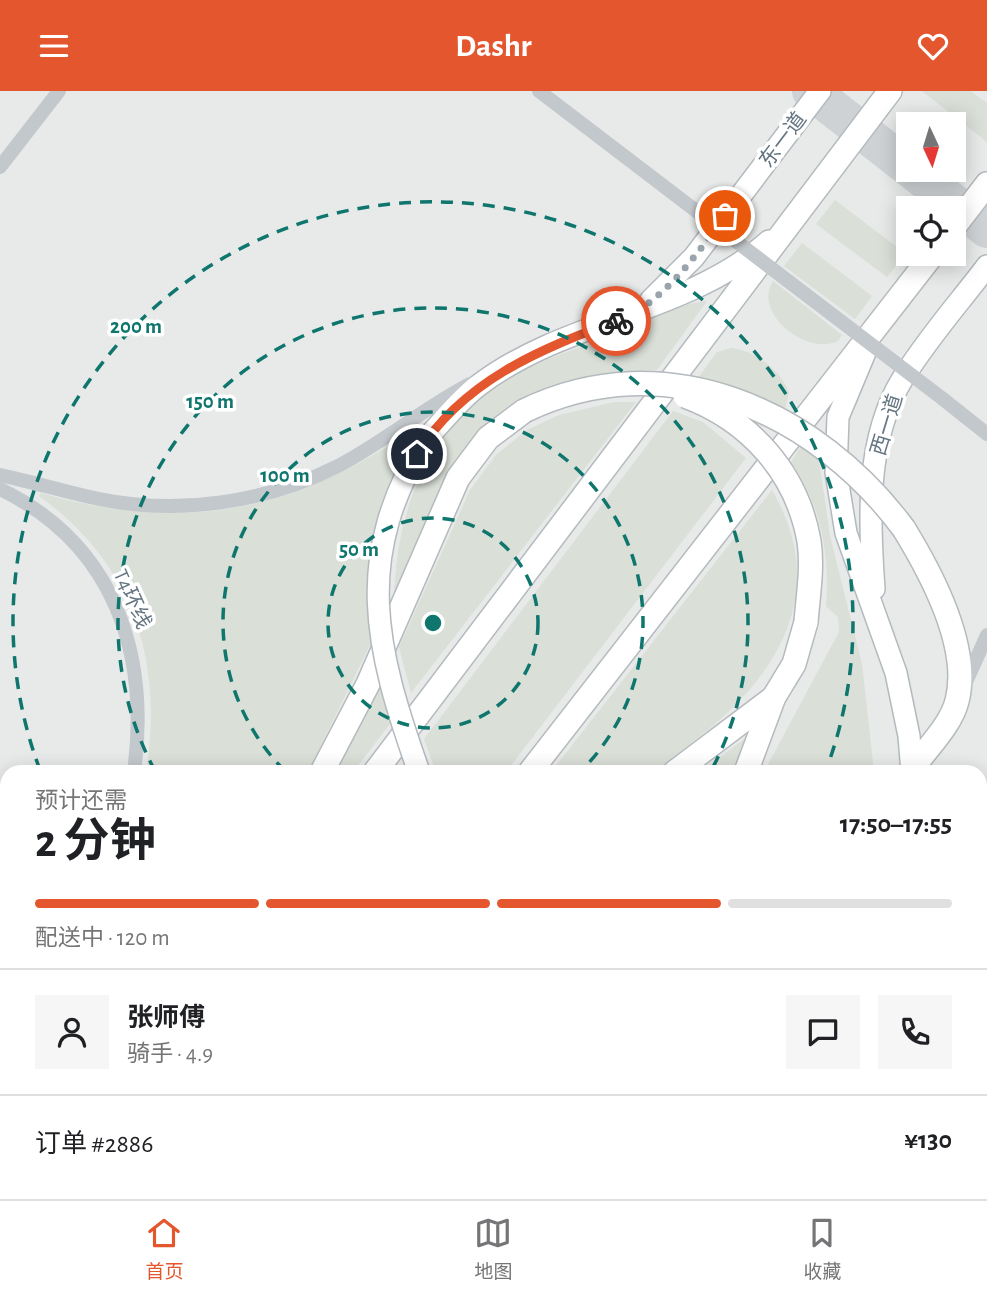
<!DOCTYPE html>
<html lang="zh">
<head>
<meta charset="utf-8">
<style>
	body { margin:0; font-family:"Alegreya Sans","Noto Sans SC",sans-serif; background:#f6f6f6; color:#202124; height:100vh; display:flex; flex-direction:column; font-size:26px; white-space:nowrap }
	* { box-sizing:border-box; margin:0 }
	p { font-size:23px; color:#757577 }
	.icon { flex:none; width:38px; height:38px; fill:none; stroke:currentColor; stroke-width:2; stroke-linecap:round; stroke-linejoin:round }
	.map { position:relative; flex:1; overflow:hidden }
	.drawer { position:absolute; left:0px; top:674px; width:987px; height:436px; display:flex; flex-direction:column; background:#fff; border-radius:21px 21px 0 0; box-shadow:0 4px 18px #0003 }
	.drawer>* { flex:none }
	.needle { width:46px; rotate:176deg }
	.controls { position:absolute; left:896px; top:21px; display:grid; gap:14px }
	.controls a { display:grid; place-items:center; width:70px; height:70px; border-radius:0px; background:#fff; box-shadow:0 4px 18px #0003; font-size:35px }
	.pin { position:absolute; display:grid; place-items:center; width:60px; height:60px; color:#fff; margin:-30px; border:4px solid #fff; border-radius:50%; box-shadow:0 2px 7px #0007 }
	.courier { position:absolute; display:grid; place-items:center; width:70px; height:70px; margin:-35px; border:5px solid #e4572e; border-radius:50%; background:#fff; color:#222; box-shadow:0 2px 9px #0007 }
	.summary em { font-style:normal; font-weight:700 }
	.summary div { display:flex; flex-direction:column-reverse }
	.summary { display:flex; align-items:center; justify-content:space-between; height:119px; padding:0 35px }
	h1 { font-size:46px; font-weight:700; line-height:52px }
	.bar { display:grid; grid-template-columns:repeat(4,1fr); gap:10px 7px; align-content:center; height:84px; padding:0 35px }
	.bar i { height:9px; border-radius:5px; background:#e0e0e0 }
	.bar .selected { background:#e4572e }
	.bar p { grid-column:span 4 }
	.line { display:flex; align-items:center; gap:18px; padding:0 35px; border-top:2px solid #e0e0e0 }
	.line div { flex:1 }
	.round { display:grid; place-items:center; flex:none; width:74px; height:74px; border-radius:0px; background:#f6f6f6 }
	header { display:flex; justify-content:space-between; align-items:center; height:91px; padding:0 35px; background:#e4572e; color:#fff; font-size:32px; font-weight:700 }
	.dock { display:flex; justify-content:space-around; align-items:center; height:98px; border-top:2px solid #e0e0e0; background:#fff; font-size:19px; color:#757577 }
	.dock a { display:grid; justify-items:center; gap:4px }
	.dock .selected { color:#e4572e }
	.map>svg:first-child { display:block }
	.built { fill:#e8e9e9; fill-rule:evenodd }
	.green { fill:#dadfd7 }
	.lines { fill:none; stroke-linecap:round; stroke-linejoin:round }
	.taxiway { stroke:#ced2d4; stroke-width:38 }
	.secondary-casing { stroke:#b3babf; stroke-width:24 }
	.primary-casing { stroke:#b5babe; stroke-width:26 }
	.street { stroke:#c3c8cc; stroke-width:14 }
	.secondary { stroke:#fff; stroke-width:21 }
	.primary { stroke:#fff; stroke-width:23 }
	.secondary-bridge-casing { stroke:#b3babf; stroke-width:24; stroke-linecap:butt }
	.primary-bridge-casing { stroke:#b5babe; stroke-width:26; stroke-linecap:butt }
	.street-bridge { stroke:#c3c8cc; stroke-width:14 }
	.secondary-bridge { stroke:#fff; stroke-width:21 }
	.primary-bridge { stroke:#fff; stroke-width:23 }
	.done { stroke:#99a4ac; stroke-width:7; stroke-dasharray:0 12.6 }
	.route { stroke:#e4572e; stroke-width:9 }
	.ring { fill:none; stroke:#0f766e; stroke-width:3.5; stroke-dasharray:12 9 }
	.labels { text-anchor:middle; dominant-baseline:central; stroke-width:7; stroke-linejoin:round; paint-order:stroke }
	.street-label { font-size:21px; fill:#657683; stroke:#fff }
	.centre { fill:#0f766e; stroke:#fff; stroke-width:3.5 }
	.ring-label { font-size:21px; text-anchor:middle; font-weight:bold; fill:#0f766e; stroke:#fff; stroke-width:7; stroke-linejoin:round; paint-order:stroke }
</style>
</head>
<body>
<header><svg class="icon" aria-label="menu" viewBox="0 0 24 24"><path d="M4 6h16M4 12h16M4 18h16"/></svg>Dashr<svg class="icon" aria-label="heart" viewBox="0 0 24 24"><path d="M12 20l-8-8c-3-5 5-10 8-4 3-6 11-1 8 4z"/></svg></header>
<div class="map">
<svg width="987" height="1108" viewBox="0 0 987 1108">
	<rect width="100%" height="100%" fill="#fafaf8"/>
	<path class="built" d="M0,0H987V1108H0ZM908,33H954V79H908ZM908,117H954V163H908ZM7,681H980V1102H7Z"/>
	<g class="green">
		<polygon points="922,0 970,0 987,12 987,51"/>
		<polygon points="835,109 906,163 887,186 816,133"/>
		<polygon points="802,152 872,205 855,228 784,175"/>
		<path d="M773,190L842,244L838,250C808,265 752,223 773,190Z"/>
		<path d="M707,210L657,279C480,280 448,365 394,513C395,412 433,324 528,277C554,265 581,256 608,246C640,234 673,213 707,210Z"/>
		<path d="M731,257C754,259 782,280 789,302L785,317L727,294L698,287L717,261Z"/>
		<polygon points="614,311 636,311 411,602 399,556 470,399 496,364 527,339 559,324"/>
		<polygon points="673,320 703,331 746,367 506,681 436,681 424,648"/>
		<path d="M417,336L421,339L405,365L386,407L372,452L369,500L372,550L308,681H146C164,570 133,472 39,405L41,402C185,443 295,421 417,336Z"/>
		<path d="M802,354L818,362L830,445L862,573L874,681H764L839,541L838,526L826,515C830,463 821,414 791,371Z"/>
		<path d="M772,399C830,499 780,583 699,646C688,654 664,678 652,681C631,686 575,681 551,681Z"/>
		<polygon points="382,590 393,629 353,681 335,681"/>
		<polygon points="747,646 734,681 700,681"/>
		<polygon points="7,905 7,1040 0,1034 0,914"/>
		<polygon points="83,1103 83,1102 179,1103 175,1108 79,1108"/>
	</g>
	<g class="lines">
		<g class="taxiway">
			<polyline points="811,0 908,76"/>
			<polyline points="912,79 987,138"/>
		</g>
		<g class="secondary-casing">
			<g id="secondary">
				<polyline points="651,209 694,166 820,0"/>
				<polyline points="866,259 838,326 836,381 846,442 896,582 909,645 912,681"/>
				<path d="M427,347C444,329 460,308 479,294C566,228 686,223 769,150"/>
				<path d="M874,498C869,430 865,348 903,287C927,248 959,212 987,175"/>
				<polyline points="899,1102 901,1108"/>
				<polyline points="931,1102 932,1108"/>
				<polyline points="407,1108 411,1102"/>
			</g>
		</g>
		<g class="primary-casing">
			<g id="primary">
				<polyline points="954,136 987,93"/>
				<path d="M904,438C931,482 971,556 957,610C951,634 927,657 913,677"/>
				<polyline points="322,681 368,593 458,387 488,347 524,320"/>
				<polyline points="375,681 890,0"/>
				<polyline points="530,681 933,163"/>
				<polyline points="675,681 773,607"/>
				<polyline points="746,681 774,606 794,573 806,531"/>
				<polyline points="0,1053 7,1057"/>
				<polyline points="0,1095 4,1108"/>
				<polyline points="40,1108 44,1102"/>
				<polyline points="209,1108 213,1102"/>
			</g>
		</g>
		<g class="street">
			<polyline points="539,0 691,116"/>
			<polyline points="0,76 59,0"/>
			<polyline points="943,308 987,343"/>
			<path d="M0,384C33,391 66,401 99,408C179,424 265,412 338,375C384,351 424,317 470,293"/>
			<path d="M0,398C114,453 150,562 134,681"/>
			<polyline points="962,600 987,544"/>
			<polyline points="0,894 7,886"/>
			<polyline points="322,1102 328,1108"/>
			<polyline points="980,1102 986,1108"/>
			<polyline points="236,1108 240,1102"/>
			<polyline points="949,1108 950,1102"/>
		</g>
		<use href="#secondary" class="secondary"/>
		<use href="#primary" class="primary"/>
		<g class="secondary-bridge-casing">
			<path id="secondary-bridge" d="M419,681C375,557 352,465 427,347"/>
		</g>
		<g class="primary-bridge-casing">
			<g id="primary-bridge">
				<path d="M685,305C750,329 797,382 809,450C813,477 808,505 806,531"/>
				<path d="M524,320C665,251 817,320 904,438"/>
			</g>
		</g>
		<polyline class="street-bridge" points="691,116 943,308"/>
		<use href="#secondary-bridge" class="secondary-bridge"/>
		<use href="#primary-bridge" class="primary-bridge"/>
	</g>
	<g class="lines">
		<path class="done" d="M616,230C663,213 696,164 725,125"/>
		<path class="route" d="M417,363C463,290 538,259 616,230"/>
	</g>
	<g class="ring">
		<circle cx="433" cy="532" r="105"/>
		<path d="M285 680A210 210 0 1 1 581 680"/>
		<path d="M155 680A315 315 0 1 1 711 680"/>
		<path d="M40 679A420 420 0 1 1 826 679"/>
	</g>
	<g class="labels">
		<g class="street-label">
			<text transform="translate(783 49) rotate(-53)">东一道</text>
			<text transform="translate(887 334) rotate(-73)">西一道</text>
			<text transform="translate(132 508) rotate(66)">T4环线</text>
		</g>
	</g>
	<circle cx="433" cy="532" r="10" class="centre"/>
	<g class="ring-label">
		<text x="136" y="242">200 m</text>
		<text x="210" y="317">150 m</text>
		<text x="285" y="391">100 m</text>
		<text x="359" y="465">50 m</text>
	</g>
</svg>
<div class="controls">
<a><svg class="needle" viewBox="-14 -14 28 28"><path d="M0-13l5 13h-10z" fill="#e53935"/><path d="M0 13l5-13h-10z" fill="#757577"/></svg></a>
<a><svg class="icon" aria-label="locate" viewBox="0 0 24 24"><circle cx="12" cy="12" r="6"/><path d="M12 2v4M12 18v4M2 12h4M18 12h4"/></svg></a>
</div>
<div class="pin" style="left:725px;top:125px;background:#ea580c"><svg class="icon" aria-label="bag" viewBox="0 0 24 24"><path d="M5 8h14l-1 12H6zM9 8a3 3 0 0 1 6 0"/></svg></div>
<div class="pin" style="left:417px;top:363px;background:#1f2937"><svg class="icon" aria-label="home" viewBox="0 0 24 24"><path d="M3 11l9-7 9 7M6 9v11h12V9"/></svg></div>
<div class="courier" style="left:616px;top:230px"><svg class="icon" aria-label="bike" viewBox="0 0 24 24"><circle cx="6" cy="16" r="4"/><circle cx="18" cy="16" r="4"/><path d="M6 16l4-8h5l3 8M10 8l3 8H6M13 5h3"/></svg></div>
<section class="drawer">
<div class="summary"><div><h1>2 分钟</h1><p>预计还需</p></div><em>17:50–17:55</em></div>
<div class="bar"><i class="selected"></i><i class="selected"></i><i class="selected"></i><i></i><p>配送中 · 120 m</p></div>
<div class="line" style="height:126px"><a class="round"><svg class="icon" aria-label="person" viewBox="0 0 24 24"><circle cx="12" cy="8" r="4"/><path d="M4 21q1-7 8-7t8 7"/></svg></a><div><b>张师傅</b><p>骑手 · 4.9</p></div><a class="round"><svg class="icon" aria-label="chat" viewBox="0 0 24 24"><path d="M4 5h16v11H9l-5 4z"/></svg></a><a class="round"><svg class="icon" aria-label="phone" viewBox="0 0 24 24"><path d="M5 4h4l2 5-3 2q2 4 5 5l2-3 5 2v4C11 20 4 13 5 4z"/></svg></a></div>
<div class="line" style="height:91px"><div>订单 #2886</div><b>¥130</b></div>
</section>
</div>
<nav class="dock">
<a class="selected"><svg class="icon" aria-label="home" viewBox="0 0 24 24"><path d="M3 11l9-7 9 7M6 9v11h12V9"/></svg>首页</a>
<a><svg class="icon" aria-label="map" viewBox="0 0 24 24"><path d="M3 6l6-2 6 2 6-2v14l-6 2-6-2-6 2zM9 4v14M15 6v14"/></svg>地图</a>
<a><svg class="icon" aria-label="saved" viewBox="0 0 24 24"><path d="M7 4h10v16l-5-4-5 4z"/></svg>收藏</a>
</nav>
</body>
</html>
